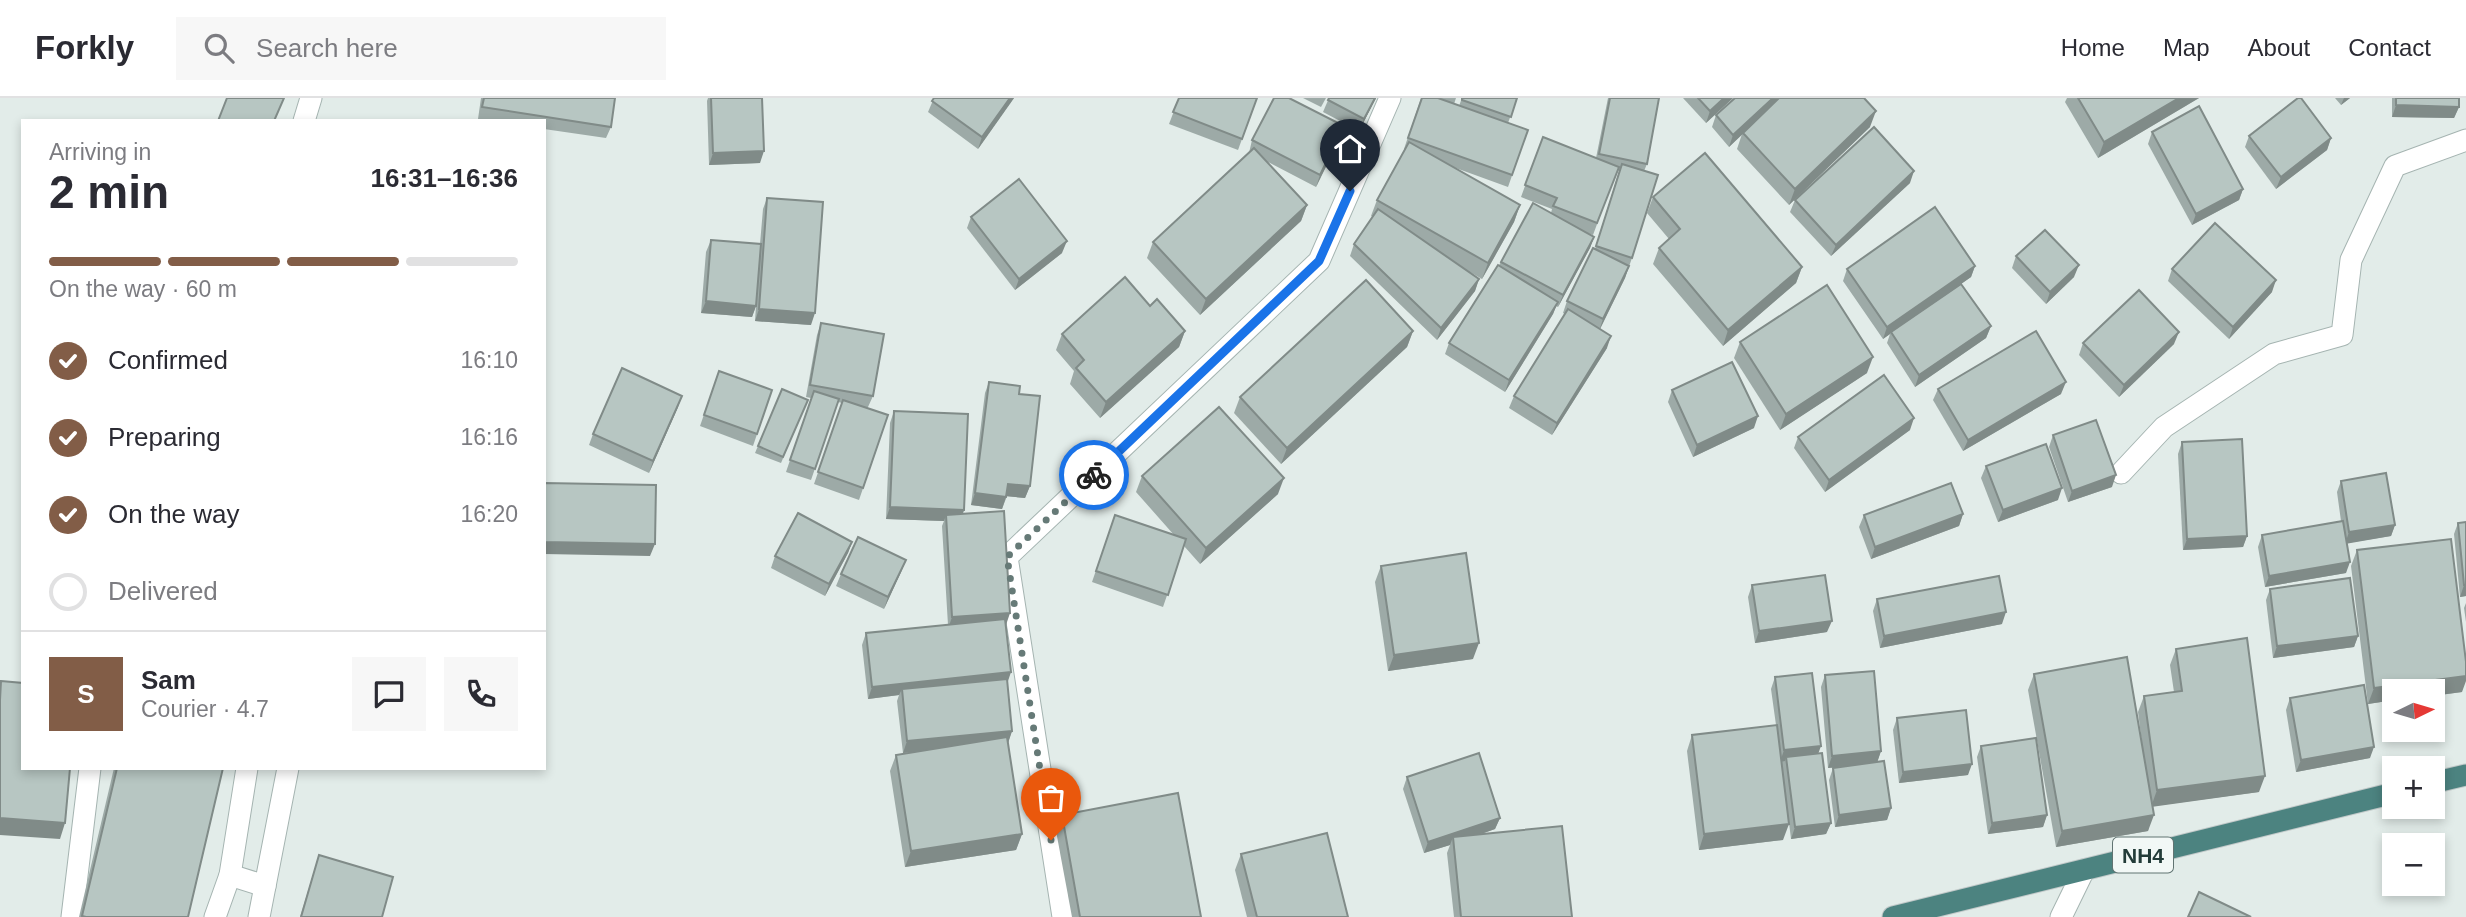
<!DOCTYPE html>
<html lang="en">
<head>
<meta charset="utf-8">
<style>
	body { margin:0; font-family:Arial,sans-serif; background:#f7f7f7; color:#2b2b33; height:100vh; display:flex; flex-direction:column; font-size:26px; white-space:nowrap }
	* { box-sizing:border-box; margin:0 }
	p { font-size:23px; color:#7c7c81 }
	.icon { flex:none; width:38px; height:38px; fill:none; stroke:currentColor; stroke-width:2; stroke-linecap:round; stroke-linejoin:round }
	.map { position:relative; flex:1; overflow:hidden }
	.side { position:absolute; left:21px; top:21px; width:525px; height:651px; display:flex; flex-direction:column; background:#fff; border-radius:0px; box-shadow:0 4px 10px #0003 }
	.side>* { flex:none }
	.needle { width:46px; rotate:85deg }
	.tools { position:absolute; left:2382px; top:581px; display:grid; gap:14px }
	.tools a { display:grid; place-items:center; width:63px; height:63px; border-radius:0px; background:#fff; box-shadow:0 4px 10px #0003; font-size:35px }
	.pin { position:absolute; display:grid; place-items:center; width:60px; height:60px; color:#fff; margin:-72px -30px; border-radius:50% 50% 50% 0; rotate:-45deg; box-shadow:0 0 7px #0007 }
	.pin .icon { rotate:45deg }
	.courier { position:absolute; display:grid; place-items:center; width:70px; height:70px; margin:-35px; border:5px solid #1a73e8; border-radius:50%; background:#fff; color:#222; box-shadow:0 2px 9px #0007 }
	.summary em { font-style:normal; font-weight:700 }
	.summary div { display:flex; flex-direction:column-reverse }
	.summary { display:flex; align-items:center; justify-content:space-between; height:119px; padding:0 28px }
	h1 { font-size:46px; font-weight:700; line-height:52px }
	.bar { display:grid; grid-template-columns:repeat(4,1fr); gap:10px 7px; align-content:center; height:84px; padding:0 28px }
	.bar i { height:9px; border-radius:5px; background:#e1e1e2 }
	.bar .selected { background:#825d47 }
	.bar p { grid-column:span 4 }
	.line { display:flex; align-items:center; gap:18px; padding:0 28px; border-top:2px solid #e1e1e2 }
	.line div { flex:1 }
	.round { display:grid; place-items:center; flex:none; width:74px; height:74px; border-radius:0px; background:#f7f7f7 }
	ol { padding:0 28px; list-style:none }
	li { display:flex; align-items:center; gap:21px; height:77px }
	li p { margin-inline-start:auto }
	li .icon { padding:7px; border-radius:50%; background:#825d47; color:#fff; stroke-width:4 }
	li:last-child { color:#7c7c81 }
	li i { width:38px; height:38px; border:4px solid #e1e1e2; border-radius:50% }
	header { display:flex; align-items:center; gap:42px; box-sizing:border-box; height:98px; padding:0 35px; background:#fff; border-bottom:2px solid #e1e1e2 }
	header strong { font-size:33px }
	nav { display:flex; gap:38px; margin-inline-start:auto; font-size:24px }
	.search { width:490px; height:63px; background:#f7f7f7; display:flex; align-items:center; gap:18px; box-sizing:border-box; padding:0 24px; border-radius:0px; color:#7c7c81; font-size:26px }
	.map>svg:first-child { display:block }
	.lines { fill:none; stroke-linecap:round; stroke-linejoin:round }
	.minor-casing { stroke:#a5b4b1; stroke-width:23 }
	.tertiary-casing { stroke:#a5b4b1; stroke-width:23 }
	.trunk-casing { stroke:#c1c8c8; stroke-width:23 }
	.minor { stroke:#fff; stroke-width:21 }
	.tertiary { stroke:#fff; stroke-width:21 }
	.trunk { stroke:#4c8380; stroke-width:21 }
	.wall { fill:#9daaa7 }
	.shaded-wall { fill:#808b88 }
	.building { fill:#b7c6c2; stroke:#808b88; stroke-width:2 }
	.done { stroke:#667a77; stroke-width:7; stroke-dasharray:0 12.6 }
	.route { stroke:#1a73e8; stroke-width:9 }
	.labels { text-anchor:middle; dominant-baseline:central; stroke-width:6; stroke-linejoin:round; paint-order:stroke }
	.shield { fill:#f2f8f6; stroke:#617472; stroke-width:2 }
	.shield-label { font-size:21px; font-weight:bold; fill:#233c39 }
</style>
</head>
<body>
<header>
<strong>Forkly</strong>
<div class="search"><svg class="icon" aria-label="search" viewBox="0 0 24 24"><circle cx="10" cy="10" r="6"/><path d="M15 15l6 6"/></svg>Search here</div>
<nav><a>Home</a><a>Map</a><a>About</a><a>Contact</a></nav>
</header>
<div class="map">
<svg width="2466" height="819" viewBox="0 0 2466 819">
	<rect width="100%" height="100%" fill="#e2ece9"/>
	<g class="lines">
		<g class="minor-casing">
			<g id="minor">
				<polyline points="2121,375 2164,329 2274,256 2342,237 2351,162 2395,68 2466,42"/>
				<polyline points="230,777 265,788"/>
				<polyline points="72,819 90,670"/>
				<polyline points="215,819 230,777 247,670"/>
				<polyline points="1063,819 1007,459 1319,163 1390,0"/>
				<polyline points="2061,819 2084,772"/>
			</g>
		</g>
		<g class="tertiary-casing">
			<g id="tertiary">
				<polyline points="304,23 311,0"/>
				<polyline points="259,819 288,670"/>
			</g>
		</g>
		<g class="trunk-casing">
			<g id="trunk">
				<polyline points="2432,685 2466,677"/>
				<polyline points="1893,819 2394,695"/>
			</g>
		</g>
		<use href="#minor" class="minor"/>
		<use href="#tertiary" class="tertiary"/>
		<use href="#trunk" class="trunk"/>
	</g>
	<g class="wall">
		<polygon points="481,0 615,0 611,29 606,40 544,31 544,23 492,23 478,21"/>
		<polygon points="708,0 762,0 760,65 709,67 707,3"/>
		<polygon points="934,0 1014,0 978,51 928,14"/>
		<polygon points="1179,0 1257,0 1238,52 1169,26"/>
		<polygon points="1303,0 1326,0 1321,9"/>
		<polygon points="1329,0 1376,0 1359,33 1323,14"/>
		<polygon points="1421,0 1456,0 1454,6 1459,8 1462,0 1517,0 1508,25 1528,32 1508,89 1453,69 1520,107 1514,124 1482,181 1470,174 1479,181 1475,193 1437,242 1350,158 1354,146 1373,119 1371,118 1377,102 1405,52 1404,51"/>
		<polygon points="1608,0 1659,0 1647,66 1644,73 1632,160 1625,180 1600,231 1607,250 1552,337 1509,310 1514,298 1565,216 1563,215 1567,203 1595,151 1619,73 1617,72 1593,137 1587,135 1594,139 1590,150 1558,209 1556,208 1553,216 1505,294 1445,256 1449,245 1501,164 1551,115 1552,111 1521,99 1543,39 1596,60"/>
		<polygon points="1683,0 1733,0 1706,25"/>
		<polygon points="2067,0 2199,0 2098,60 2065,4"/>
		<polygon points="2335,0 2350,0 2341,7"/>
		<polygon points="2392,0 2459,0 2459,9 2454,20 2392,19"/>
		<polygon points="1716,17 1870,29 1789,107 1737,51 1742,36 1729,49 1712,29"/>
		<polygon points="2152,34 2243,91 2239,102 2192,127 2148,46"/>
		<polygon points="2249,38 2331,40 2327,52 2276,91 2245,49"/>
		<polygon points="1340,40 1316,89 1268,64 1307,107 1301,123 1200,217 1147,160 1153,144 1249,55 1252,42"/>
		<polygon points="1910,85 1831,158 1790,114 1795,102"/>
		<polygon points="1653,99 1802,169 1796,185 1723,248 1653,166 1659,150 1669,141 1647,115"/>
		<polygon points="767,100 811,227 755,223 756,208 752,219 701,215 706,154 711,142 760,146 763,111"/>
		<polygon points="971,119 1062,155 1015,192 967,130"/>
		<polygon points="2016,158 2074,179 2046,206 2012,170"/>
		<polygon points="1975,168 1971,179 1961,186 1991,228 1986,240 1915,289 1887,245 1890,236 1883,241 1843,183 1847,171"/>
		<polygon points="2172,171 2272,194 2229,241 2168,183"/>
		<polygon points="1150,208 1185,233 1179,249 1100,320 1070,286 1074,273 1056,252 1062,236"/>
		<polygon points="821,225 873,298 868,309 864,309 888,317 859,402 814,386 842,305 838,304 811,382 786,374 811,300 806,299 817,237"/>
		<polygon points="1413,233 1407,249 1281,366 1234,315 1240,299"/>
		<polygon points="1740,244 1867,275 1780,332 1734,260"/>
		<polygon points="2083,245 2174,246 2119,299 2079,257"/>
		<polygon points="719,273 772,292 753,348 700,328"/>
		<polygon points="989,284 1019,296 1030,388 1025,400 1007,398 1002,411 971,407 985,295"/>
		<polygon points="782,291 808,302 781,365 755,355"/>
		<polygon points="1938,291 2061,296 1963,353 1933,302"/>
		<polygon points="1672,292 1754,330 1693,359 1668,304"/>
		<polygon points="678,309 649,375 589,347 593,336"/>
		<polygon points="894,313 964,412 963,416 1006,527 1007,585 1012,633 1008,645 1022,736 1016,752 905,769 890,673 896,657 925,652 903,655 897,603 899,597 868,601 862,547 866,535 948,527 942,428 944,423 886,421 890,325"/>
		<polygon points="1910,332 1825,394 1794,350 1798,339"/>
		<polygon points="2053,337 2112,389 2068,404 2049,349"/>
		<polygon points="2182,344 2247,438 2243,449 2183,452 2178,356"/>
		<polygon points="1986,368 2058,402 1998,424 1981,380"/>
		<polygon points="1142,378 1278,396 1200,466 1184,448 1163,509 1092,484 1115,417 1174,437 1136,394"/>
		<polygon points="2341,383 2395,427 2391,438 2347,445 2346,475 2265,489 2258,449 2262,437 2341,423 2337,394"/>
		<polygon points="1963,416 1959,428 1871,461 1859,429 1864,417"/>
		<polygon points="2466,424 2466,498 2460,499 2454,436 2458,425"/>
		<polygon points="852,444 848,455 825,498 771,470 775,458"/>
		<polygon points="2357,452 2462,594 2432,598 2432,593 2394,593 2394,602 2368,606 2351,468"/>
		<polygon points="906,462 901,474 884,511 836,488 841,476"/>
		<polygon points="1381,468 1473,561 1388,573 1375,484"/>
		<polygon points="1752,487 1827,534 1755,545 1748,499"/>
		<polygon points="2270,491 2358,538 2354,549 2273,560 2266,502"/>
		<polygon points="1877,501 2002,526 1880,550 1873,513"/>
		<polygon points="2466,505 2466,524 2464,510"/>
		<polygon points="2176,551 2259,694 2153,708 2148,733 2056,749 2028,592 2034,576 2144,661 2138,614 2144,598 2174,594 2170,567"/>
		<polygon points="1825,577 1881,653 1877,664 1891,710 1887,722 1835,729 1829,682 1833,670 1858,667 1828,670 1821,589"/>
		<polygon points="1775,579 1818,655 1831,725 1826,736 1791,741 1785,692 1783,742 1699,752 1687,653 1692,637 1776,627 1771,591"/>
		<polygon points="2290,600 2370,660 2296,674 2286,612"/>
		<polygon points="1897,620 1968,677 1899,685 1893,632"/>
		<polygon points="1981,648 2047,717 2043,729 1988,736 1977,659"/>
		<polygon points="114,670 223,670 188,819 79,819"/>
		<polygon points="1407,679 1500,720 1495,731 1481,736 1572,819 1454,819 1447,755 1450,747 1424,755 1403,691"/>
		<polygon points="1062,717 1201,819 1072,819 1056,733"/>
		<polygon points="1241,756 1348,819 1247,819 1235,772"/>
		<polygon points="319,757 382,819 300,819"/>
	</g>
	<g class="shaded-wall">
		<polygon points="1010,0 1014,0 978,51 982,39"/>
		<polygon points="1375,0 1376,0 1359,33 1364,21"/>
		<polygon points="1724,0 1733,0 1706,25 1710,13"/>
		<polygon points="1773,0 1781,0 1729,49 1733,37"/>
		<polygon points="2179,0 2199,0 2098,60 2104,44"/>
		<polygon points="2344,0 2350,0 2341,7"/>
		<polygon points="2396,7 2459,9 2454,20 2392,19"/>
		<polygon points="1876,13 1870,29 1789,107 1795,91"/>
		<polygon points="1344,28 1340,40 1316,89 1320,77"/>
		<polygon points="2331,40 2327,52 2276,91 2281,79"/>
		<polygon points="764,53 760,65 709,67 713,55"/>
		<polygon points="1914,73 1910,85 1831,158 1836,147"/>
		<polygon points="2243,91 2239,102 2192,127 2196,116"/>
		<polygon points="1307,107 1301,123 1200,217 1206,201"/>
		<polygon points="1520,107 1514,124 1482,181 1488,165"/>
		<polygon points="1594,139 1590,150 1558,209 1563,197"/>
		<polygon points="1067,143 1062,155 1015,192 1019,181"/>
		<polygon points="2079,167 2074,179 2046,206 2050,194"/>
		<polygon points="1629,168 1625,180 1599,233 1603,221"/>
		<polygon points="1975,168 1971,179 1891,235 1891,234 1890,236 1883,241 1887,229"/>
		<polygon points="1802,169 1796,185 1723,248 1728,232"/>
		<polygon points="1479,181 1475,193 1437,242 1441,230"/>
		<polygon points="2276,182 2272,194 2229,241 2233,229"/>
		<polygon points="706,203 756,208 752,219 701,215"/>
		<polygon points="1558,204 1553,216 1505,294 1509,282"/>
		<polygon points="759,211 815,215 811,227 755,223"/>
		<polygon points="1991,228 1986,240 1915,289 1919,277"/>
		<polygon points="1185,233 1179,249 1100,320 1106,304"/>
		<polygon points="1413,233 1407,249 1281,366 1287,350"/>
		<polygon points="2179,234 2174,246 2119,299 2124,287"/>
		<polygon points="1611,238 1607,250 1552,337 1557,325"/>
		<polygon points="1873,259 1867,275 1780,332 1786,316"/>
		<polygon points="2066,284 2061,296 1963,353 1968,342"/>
		<polygon points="682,298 678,309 649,375 653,363"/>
		<polygon points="1758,318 1754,330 1693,359 1697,347"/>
		<polygon points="1914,320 1910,332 1825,394 1829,382"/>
		<polygon points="2116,377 2112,389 2068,404 2072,393"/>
		<polygon points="1284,380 1278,396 1200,466 1206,450"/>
		<polygon points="1008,386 1030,388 1025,400 1004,398"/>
		<polygon points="2062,390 2058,402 1998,424 2003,412"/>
		<polygon points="975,395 1006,399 1002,411 971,407"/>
		<polygon points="890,409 964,412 959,424 946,417 944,423 886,421"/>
		<polygon points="1963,416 1959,428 1871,461 1875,449"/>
		<polygon points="2395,427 2391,438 2345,446 2349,434"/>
		<polygon points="2247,438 2243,449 2183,452 2187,441"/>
		<polygon points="544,444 655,446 650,458 544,456"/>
		<polygon points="852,444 848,455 825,498 829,486"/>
		<polygon points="906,462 901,474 884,511 888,499"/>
		<polygon points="2350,464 2346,475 2265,489 2269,478"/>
		<polygon points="2464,487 2466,487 2466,498 2460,499"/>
		<polygon points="2006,514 2002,526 1880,550 1884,538"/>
		<polygon points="1010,515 1006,527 948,531 952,519"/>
		<polygon points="1832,523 1827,534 1755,545 1759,533"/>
		<polygon points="2358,538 2354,549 2273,560 2277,548"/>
		<polygon points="1479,545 1473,561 1388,573 1394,557"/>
		<polygon points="1011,574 1007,586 902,591 899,597 868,601 872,589"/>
		<polygon points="2466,578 2466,583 2462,594 2432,598 2432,593 2394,593 2394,602 2368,606 2374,590"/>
		<polygon points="1012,633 1008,645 903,655 907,643"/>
		<polygon points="1821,648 1817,659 1786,659 1785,663 1780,664 1784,652"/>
		<polygon points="2374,649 2370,660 2296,674 2301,662"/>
		<polygon points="1881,653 1877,665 1828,670 1832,658"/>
		<polygon points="1972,666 1968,677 1899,685 1903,674"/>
		<polygon points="2265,678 2259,694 2151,709 2157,692"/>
		<polygon points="1891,710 1887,722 1835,729 1839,717"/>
		<polygon points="2047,717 2043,729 1988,736 1992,725"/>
		<polygon points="2154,717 2148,733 2056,749 2062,733"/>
		<polygon points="0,720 65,725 60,741 0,737"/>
		<polygon points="1500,720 1495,731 1453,746 1453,739 1450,747 1424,755 1428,744"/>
		<polygon points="1831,725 1826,736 1791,741 1795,729"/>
		<polygon points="1789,726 1783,742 1699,752 1704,736"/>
		<polygon points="1022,736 1016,752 905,769 911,753"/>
	</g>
	<g class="building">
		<polygon points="227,0 284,0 274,23 218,23"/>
		<polygon points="484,0 615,0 611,29 482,9"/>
		<polygon points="711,0 762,0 764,53 713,55"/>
		<polygon points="934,0 1010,0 982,39 932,3"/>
		<polygon points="1179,0 1257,0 1242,41 1173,14"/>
		<polygon points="1274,0 1289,0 1344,28 1320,77 1252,42"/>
		<polygon points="1329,0 1375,0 1364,21 1328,2"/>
		<polygon points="1422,0 1438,0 1528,32 1512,77 1408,40"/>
		<polygon points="1462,0 1517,0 1511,19 1462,2"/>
		<polygon points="1610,0 1659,0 1647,66 1599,56"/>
		<polygon points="1698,0 1724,0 1710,13"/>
		<polygon points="1735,0 1773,0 1733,37 1716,17"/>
		<polygon points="1779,0 1864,0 1876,13 1795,91 1743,35"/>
		<polygon points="2078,0 2179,0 2104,44"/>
		<polygon points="2298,0 2301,0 2331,40 2281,79 2249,38"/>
		<polygon points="2396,0 2459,0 2459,9 2396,7"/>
		<polygon points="2199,8 2243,91 2196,116 2152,34"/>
		<polygon points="1874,29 1914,73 1836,147 1795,102"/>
		<polygon points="1543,39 1619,69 1597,125 1553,108 1557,100 1525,87"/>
		<polygon points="1409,44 1520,107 1488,165 1377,102"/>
		<polygon points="1254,50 1307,107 1206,201 1153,144"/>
		<polygon points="1705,55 1802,169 1728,232 1659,150 1680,131 1653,99"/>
		<polygon points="1622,66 1658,77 1632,160 1596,148"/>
		<polygon points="1019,81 1067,143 1019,181 971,119"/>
		<polygon points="767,100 823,104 815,215 759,211"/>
		<polygon points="1533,105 1594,139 1563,197 1501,164"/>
		<polygon points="1935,109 1975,168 1887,229 1847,171"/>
		<polygon points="1378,111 1479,181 1441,230 1354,146"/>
		<polygon points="2215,125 2276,182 2233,229 2172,171"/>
		<polygon points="2045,132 2079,167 2050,194 2016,158"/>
		<polygon points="711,142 761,146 756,208 706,203"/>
		<polygon points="1593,150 1629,168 1603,221 1567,203"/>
		<polygon points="1498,167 1558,204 1509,282 1449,245"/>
		<polygon points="1125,179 1150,208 1157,201 1185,233 1106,304 1076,270 1084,262 1062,236"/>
		<polygon points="1366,182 1413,233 1287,350 1240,299"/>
		<polygon points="1961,186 1991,228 1919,277 1891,234"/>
		<polygon points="1827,187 1873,259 1786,316 1740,244"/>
		<polygon points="2139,192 2179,234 2124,287 2083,245"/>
		<polygon points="1568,211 1611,238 1557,325 1514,298"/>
		<polygon points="821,225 884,236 873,298 810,287"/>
		<polygon points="2036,233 2066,284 1968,342 1938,291"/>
		<polygon points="1732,264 1758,318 1697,347 1672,292"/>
		<polygon points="622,270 682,298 653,363 593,336"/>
		<polygon points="719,273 772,292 757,336 704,317"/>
		<polygon points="1884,277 1914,320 1829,382 1798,339"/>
		<polygon points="989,284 1020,288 1019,296 1040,298 1030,388 1008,386 1006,399 975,395"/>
		<polygon points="782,291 808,302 783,359 758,348"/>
		<polygon points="814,293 839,301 815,371 790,362"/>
		<polygon points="843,302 888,317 863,390 818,374"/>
		<polygon points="1219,309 1284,380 1206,450 1142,378"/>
		<polygon points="894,313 968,316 964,412 890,409"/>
		<polygon points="2096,322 2116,377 2072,393 2053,337"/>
		<polygon points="2242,341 2247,438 2187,441 2182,344"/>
		<polygon points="2046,346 2062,390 2003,412 1986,368"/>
		<polygon points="2386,375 2395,427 2349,434 2341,383"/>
		<polygon points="544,385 656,387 655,446 544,444"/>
		<polygon points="1951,385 1963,416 1875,449 1864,417"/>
		<polygon points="1004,413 1010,515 952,519 946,417"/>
		<polygon points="798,415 852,444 829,486 775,458"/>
		<polygon points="1115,417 1186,441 1168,497 1096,473"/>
		<polygon points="2343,423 2350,464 2269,478 2262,437"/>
		<polygon points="2466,424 2466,487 2464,487 2458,425"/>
		<polygon points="858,439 906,462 888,499 841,476"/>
		<polygon points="2451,441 2466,564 2466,578 2374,590 2357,452"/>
		<polygon points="1466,455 1479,545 1394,557 1381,468"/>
		<polygon points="1825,477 1832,523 1759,533 1752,487"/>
		<polygon points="1999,478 2006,514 1884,538 1877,501"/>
		<polygon points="2350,480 2358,538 2277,548 2270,491"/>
		<polygon points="1005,521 1011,574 872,589 866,535"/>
		<polygon points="2247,540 2265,678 2157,692 2144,598 2182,593 2176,551"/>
		<polygon points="2127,559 2154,717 2062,733 2034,576"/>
		<polygon points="1874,573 1881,653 1832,658 1825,577"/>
		<polygon points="1812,575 1821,648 1784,652 1775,579"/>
		<polygon points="1007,581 1012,633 907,643 902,591"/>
		<polygon points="1,583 23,585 23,670 70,670 65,725 0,720 0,602"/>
		<polygon points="2364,587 2374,649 2301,662 2290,600"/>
		<polygon points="1966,612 1972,666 1903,674 1897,620"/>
		<polygon points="1777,627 1789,726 1704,736 1692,637"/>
		<polygon points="1007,639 1022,736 911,753 896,657"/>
		<polygon points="2036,640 2047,717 1992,725 1981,648"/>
		<polygon points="1479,655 1500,720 1428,744 1407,679"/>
		<polygon points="1822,655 1831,725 1795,729 1786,659"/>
		<polygon points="1884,663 1891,710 1839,717 1833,670"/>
		<polygon points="117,670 223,670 188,819 86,819 82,818"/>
		<polygon points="1178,695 1201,819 1080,819 1062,717"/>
		<polygon points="1562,728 1572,819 1461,819 1453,739"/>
		<polygon points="1327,735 1348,819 1257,819 1241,756"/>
		<polygon points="319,757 393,779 382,819 301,819"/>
		<polygon points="2199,794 2251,819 2188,819"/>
	</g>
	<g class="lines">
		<polyline class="done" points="1051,742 1007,459 1094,377"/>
		<polyline class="route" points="1094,377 1319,163 1350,93"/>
	</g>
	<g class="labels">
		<rect class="shield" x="2113" y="739.5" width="60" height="35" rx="5"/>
		<g class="shield-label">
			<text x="2143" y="757">NH4</text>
		</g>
	</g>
</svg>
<div class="tools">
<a><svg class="needle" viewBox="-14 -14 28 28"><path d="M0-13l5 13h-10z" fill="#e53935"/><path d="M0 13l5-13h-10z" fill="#7c7c81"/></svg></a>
<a>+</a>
<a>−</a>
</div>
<div class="pin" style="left:1051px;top:742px;background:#ea580c"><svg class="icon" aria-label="bag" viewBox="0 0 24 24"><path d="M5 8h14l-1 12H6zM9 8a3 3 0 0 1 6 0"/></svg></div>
<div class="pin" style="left:1350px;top:93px;background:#1f2937"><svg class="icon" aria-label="home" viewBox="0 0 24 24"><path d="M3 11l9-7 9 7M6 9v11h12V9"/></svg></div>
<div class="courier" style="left:1094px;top:377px"><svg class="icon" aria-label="bike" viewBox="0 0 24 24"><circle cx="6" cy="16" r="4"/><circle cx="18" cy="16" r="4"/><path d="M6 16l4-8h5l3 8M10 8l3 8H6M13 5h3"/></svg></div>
<section class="side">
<div class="summary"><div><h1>2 min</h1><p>Arriving in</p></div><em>16:31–16:36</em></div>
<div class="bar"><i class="selected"></i><i class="selected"></i><i class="selected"></i><i></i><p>On the way · 60 m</p></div>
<ol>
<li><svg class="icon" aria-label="check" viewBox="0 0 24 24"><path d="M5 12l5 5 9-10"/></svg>Confirmed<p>16:10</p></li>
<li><svg class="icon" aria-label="check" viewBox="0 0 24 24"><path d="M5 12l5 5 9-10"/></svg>Preparing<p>16:16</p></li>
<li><svg class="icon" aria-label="check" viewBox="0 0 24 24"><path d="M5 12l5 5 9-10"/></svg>On the way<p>16:20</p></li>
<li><i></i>Delivered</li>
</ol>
<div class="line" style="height:126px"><b class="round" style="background:#825d47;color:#fff">S</b><div><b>Sam</b><p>Courier · 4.7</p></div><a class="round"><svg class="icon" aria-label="chat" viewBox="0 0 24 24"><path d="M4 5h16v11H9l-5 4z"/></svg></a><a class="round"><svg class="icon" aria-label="phone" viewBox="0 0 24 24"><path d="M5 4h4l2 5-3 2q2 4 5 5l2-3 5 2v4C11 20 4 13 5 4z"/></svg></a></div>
</section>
</div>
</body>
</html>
